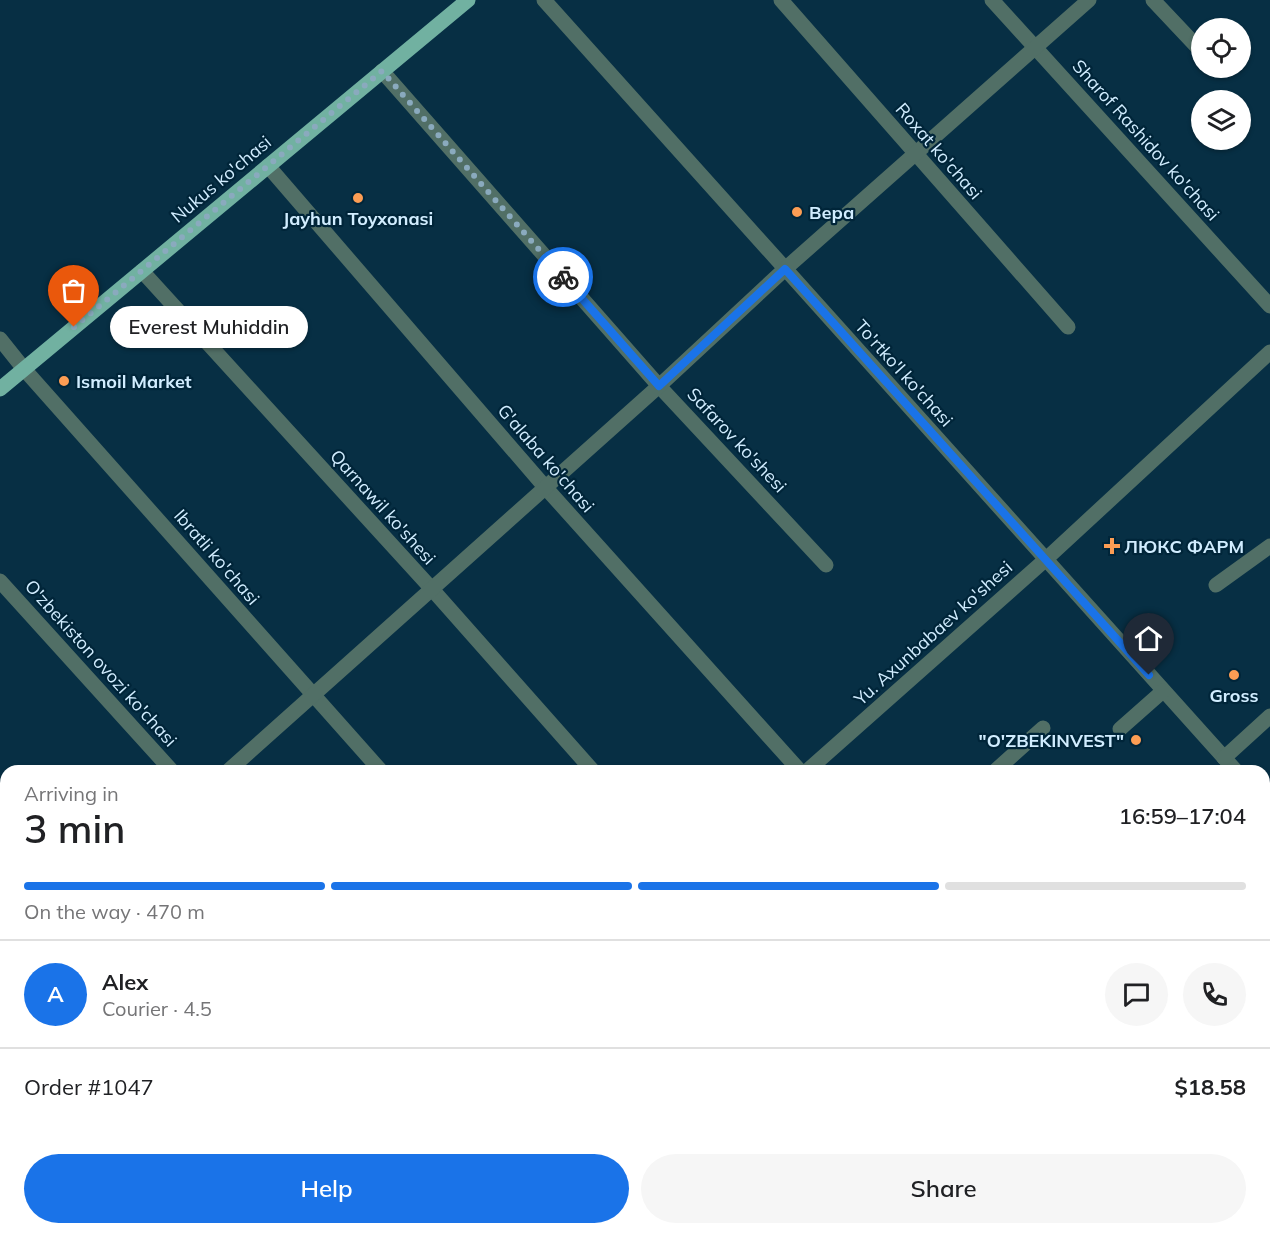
<!DOCTYPE html>
<html lang="en">
<head>
<meta charset="utf-8">
<style>
	body { margin:0; font-family:Mulish,sans-serif; background:#f6f6f6; color:#202124; height:100vh; display:flex; flex-direction:column; font-size:22px; white-space:nowrap }
	* { box-sizing:border-box; margin:0 }
	p { font-size:20px; color:#757577 }
	.icon { flex:none; width:33px; height:33px; fill:none; stroke:currentColor; stroke-width:2; stroke-linecap:round; stroke-linejoin:round }
	.map { position:relative; flex:1; overflow:hidden }
	.details { position:absolute; left:0px; top:765px; width:1270px; height:470px; display:flex; flex-direction:column; background:#fff; border-radius:18px 18px 0 0; box-shadow:0 2px 4px #0004 }
	.details>* { flex:none }
	.fabs { position:absolute; left:1191px; top:18px; display:grid; gap:12px }
	.fabs a { display:grid; place-items:center; width:60px; height:60px; border-radius:50%; background:#fff; box-shadow:0 2px 4px #0004; font-size:30px }
	.pin { position:absolute; display:grid; place-items:center; width:51px; height:51px; color:#fff; margin:-62px -26px; border-radius:50% 50% 50% 0; rotate:-45deg; box-shadow:0 0 6px #0007 }
	.pin .icon { rotate:45deg }
	.courier { position:absolute; display:grid; place-items:center; width:60px; height:60px; margin:-30px; border:4px solid #1a73e8; border-radius:50%; background:#fff; color:#222; box-shadow:0 2px 8px #0007 }
	.bubble { position:absolute; height:42px; border-radius:21px; background:#fff; box-shadow:0 2px 4px #0004; font-size:20px; font-weight:600; line-height:42px; text-align:center }
	.overview em { font-style:normal; font-weight:600 }
	.overview div { display:flex; flex-direction:column-reverse }
	.overview { display:flex; align-items:center; justify-content:space-between; height:102px; padding:0 24px }
	h1 { font-size:39px; font-weight:600; line-height:45px }
	.bar { display:grid; grid-template-columns:repeat(4,1fr); gap:9px 6px; align-content:center; height:72px; padding:0 24px }
	.bar i { height:8px; border-radius:4px; background:#e0e0e0 }
	.bar .selected { background:#1a73e8 }
	.bar p { grid-column:span 4 }
	.line { display:flex; align-items:center; gap:15px; padding:0 24px; border-top:2px solid #e0e0e0 }
	.line div { flex:1 }
	.round { display:grid; place-items:center; flex:none; width:63px; height:63px; border-radius:32px; background:#f6f6f6 }
	.primary-button { display:flex; gap:12px; margin-top:auto; padding:12px 24px }
	.primary-button a { flex:1; height:69px; border-radius:36px; background:#1a73e8; color:#fff; font-size:24px; font-weight:600; line-height:69px; text-align:center }
	.primary-button a+a { background:#f6f6f6; color:#202124 }
	.map>svg:first-child { display:block }
	.green { fill:#4a3d6a }
	.lines { fill:none; stroke-linecap:round; stroke-linejoin:round }
	.minor { stroke:#516f66; stroke-width:15 }
	.major { stroke:#71b1a1; stroke-width:15 }
	.done { stroke:#8aaabe; stroke-width:6; stroke-dasharray:0 10.8 }
	.route { stroke:#1a73e8; stroke-width:8 }
	.poi-dot { fill:#fc9d54; stroke:#002539; stroke-width:2 }
	.labels { text-anchor:middle; dominant-baseline:central; stroke-width:4.5; stroke-linejoin:round; paint-order:stroke }
	.street-label { font-size:18px; fill:#d1edff; stroke:#002539 }
	.poi-label { font-size:18px; font-weight:bold; fill:#d1edff; stroke:#002539; text-anchor:start }
</style>
</head>
<body>
<div class="map">
<svg width="1270" height="1234" viewBox="0 0 1270 1234">
	<rect width="100%" height="100%" fill="#072f44"/>
	<polygon class="green" points="1085,1229 1195,1229 1200,1234 1079,1234"/>
	<g class="lines">
		<g class="minor">
			<polyline points="544,0 1236,771"/>
			<polyline points="781,0 1068,327"/>
			<polyline points="992,0 1270,306"/>
			<polyline points="1153,0 1202,52"/>
			<polyline points="382,71 659,386 826,565"/>
			<polyline points="268,166 545,487 800,771"/>
			<polyline points="142,271 431,588 593,771"/>
			<polyline points="0,339 24,369 381,771"/>
			<polyline points="0,581 172,771"/>
			<polyline points="1216,585 1270,546"/>
			<polyline points="1120,729 1163,691"/>
			<polyline points="1224,758 1270,716"/>
			<polyline points="228,771 659,386 785,269 1089,0"/>
			<polyline points="807,771 1045,560 1270,352"/>
			<polyline points="995,771 1043,728"/>
			<polyline points="1264,803 1270,809"/>
			<polyline points="0,815 6,822"/>
			<polyline points="0,983 6,977"/>
			<polyline points="0,1035 6,1043"/>
			<polyline points="1264,1049 1270,1044"/>
			<polyline points="163,1228 168,1234"/>
			<polyline points="367,1228 372,1234"/>
			<polyline points="788,1228 793,1234"/>
			<polyline points="1208,1228 1213,1234"/>
			<polyline points="288,1234 294,1228"/>
			<polyline points="504,1234 511,1228"/>
			<polyline points="1055,1234 1061,1228"/>
		</g>
		<polyline class="major" points="0,389 468,0"/>
	</g>
	<g class="lines">
		<polyline class="done" points="74,327 382,71 563,277"/>
		<polyline class="route" points="563,277 659,386 785,269 1149,675"/>
	</g>
	<g class="poi-dot">
		<circle cx="358" cy="198" r="6"/>
		<circle cx="797" cy="212" r="6"/>
		<circle cx="64" cy="381" r="6"/>
		<path d="M1109 537h6v6h6v6h-6v6h-6v-6h-6v-6h6z"/>
		<circle cx="1234" cy="675" r="6"/>
		<circle cx="1136" cy="740" r="6"/>
	</g>
	<g class="labels">
		<g class="street-label">
			<text transform="translate(1146 140) rotate(48)">Sharof Rashidov ko'chasi</text>
			<text transform="translate(939 151) rotate(49)">Roxat ko'chasi</text>
			<text transform="translate(221 179) rotate(-40)">Nukus ko'chasi</text>
			<text transform="translate(904 373) rotate(48)">To'rtko'l ko'chasi</text>
			<text transform="translate(737 440) rotate(47)">Safarov ko'shesi</text>
			<text transform="translate(546 458) rotate(49)">G'alaba ko'chasi</text>
			<text transform="translate(383 507) rotate(48)">Qarnawil ko'shesi</text>
			<text transform="translate(217 557) rotate(49)">Ibratli ko'chasi</text>
			<text transform="translate(933 633) rotate(-42)">Yu. Axunbabaev ko'shesi</text>
			<text transform="translate(101 663) rotate(48)">O'zbekiston ovozi ko'chasi</text>
		</g>
		<g class="poi-label">
			<text x="809" y="212">Вера</text>
			<text x="358" y="218" text-anchor="middle">Jayhun Toyxonasi</text>
			<text x="76" y="381">Ismoil Market</text>
			<text x="1124" y="546">ЛЮКС ФАРМ</text>
			<text x="1234" y="695" text-anchor="middle">Gross</text>
			<text x="1124" y="740" text-anchor="end">"O'ZBEKINVEST"</text>
		</g>
	</g>
</svg>
<div class="fabs">
<a><svg class="icon" aria-label="locate" viewBox="0 0 24 24"><circle cx="12" cy="12" r="6"/><path d="M12 2v4M12 18v4M2 12h4M18 12h4"/></svg></a>
<a><svg class="icon" aria-label="layers" viewBox="0 0 24 24"><path d="M12 4l9 5-9 5-9-5zM3 14l9 5 9-5"/></svg></a>
</div>
<div class="pin" style="left:74px;top:327px;background:#ea580c"><svg class="icon" aria-label="bag" viewBox="0 0 24 24"><path d="M5 8h14l-1 12H6zM9 8a3 3 0 0 1 6 0"/></svg></div>
<div class="pin" style="left:1149px;top:675px;background:#1f2937"><svg class="icon" aria-label="home" viewBox="0 0 24 24"><path d="M3 11l9-7 9 7M6 9v11h12V9"/></svg></div>
<div class="courier" style="left:563px;top:277px"><svg class="icon" aria-label="bike" viewBox="0 0 24 24"><circle cx="6" cy="16" r="4"/><circle cx="18" cy="16" r="4"/><path d="M6 16l4-8h5l3 8M10 8l3 8H6M13 5h3"/></svg></div>
<div class="bubble" style="left:110px;top:306px;width:198px">Everest Muhiddin</div>
<section class="details">
<div class="overview"><div><h1>3 min</h1><p>Arriving in</p></div><em>16:59–17:04</em></div>
<div class="bar"><i class="selected"></i><i class="selected"></i><i class="selected"></i><i></i><p>On the way · 470 m</p></div>
<div class="line" style="height:108px"><b class="round" style="background:#1a73e8;color:#fff">A</b><div><b>Alex</b><p>Courier · 4.5</p></div><a class="round"><svg class="icon" aria-label="chat" viewBox="0 0 24 24"><path d="M4 5h16v11H9l-5 4z"/></svg></a><a class="round"><svg class="icon" aria-label="phone" viewBox="0 0 24 24"><path d="M5 4h4l2 5-3 2q2 4 5 5l2-3 5 2v4C11 20 4 13 5 4z"/></svg></a></div>
<div class="line" style="height:78px"><div>Order #1047</div><b>$18.58</b></div>
<div class="primary-button"><a>Help</a><a>Share</a></div>
</section>
</div>
</body>
</html>
